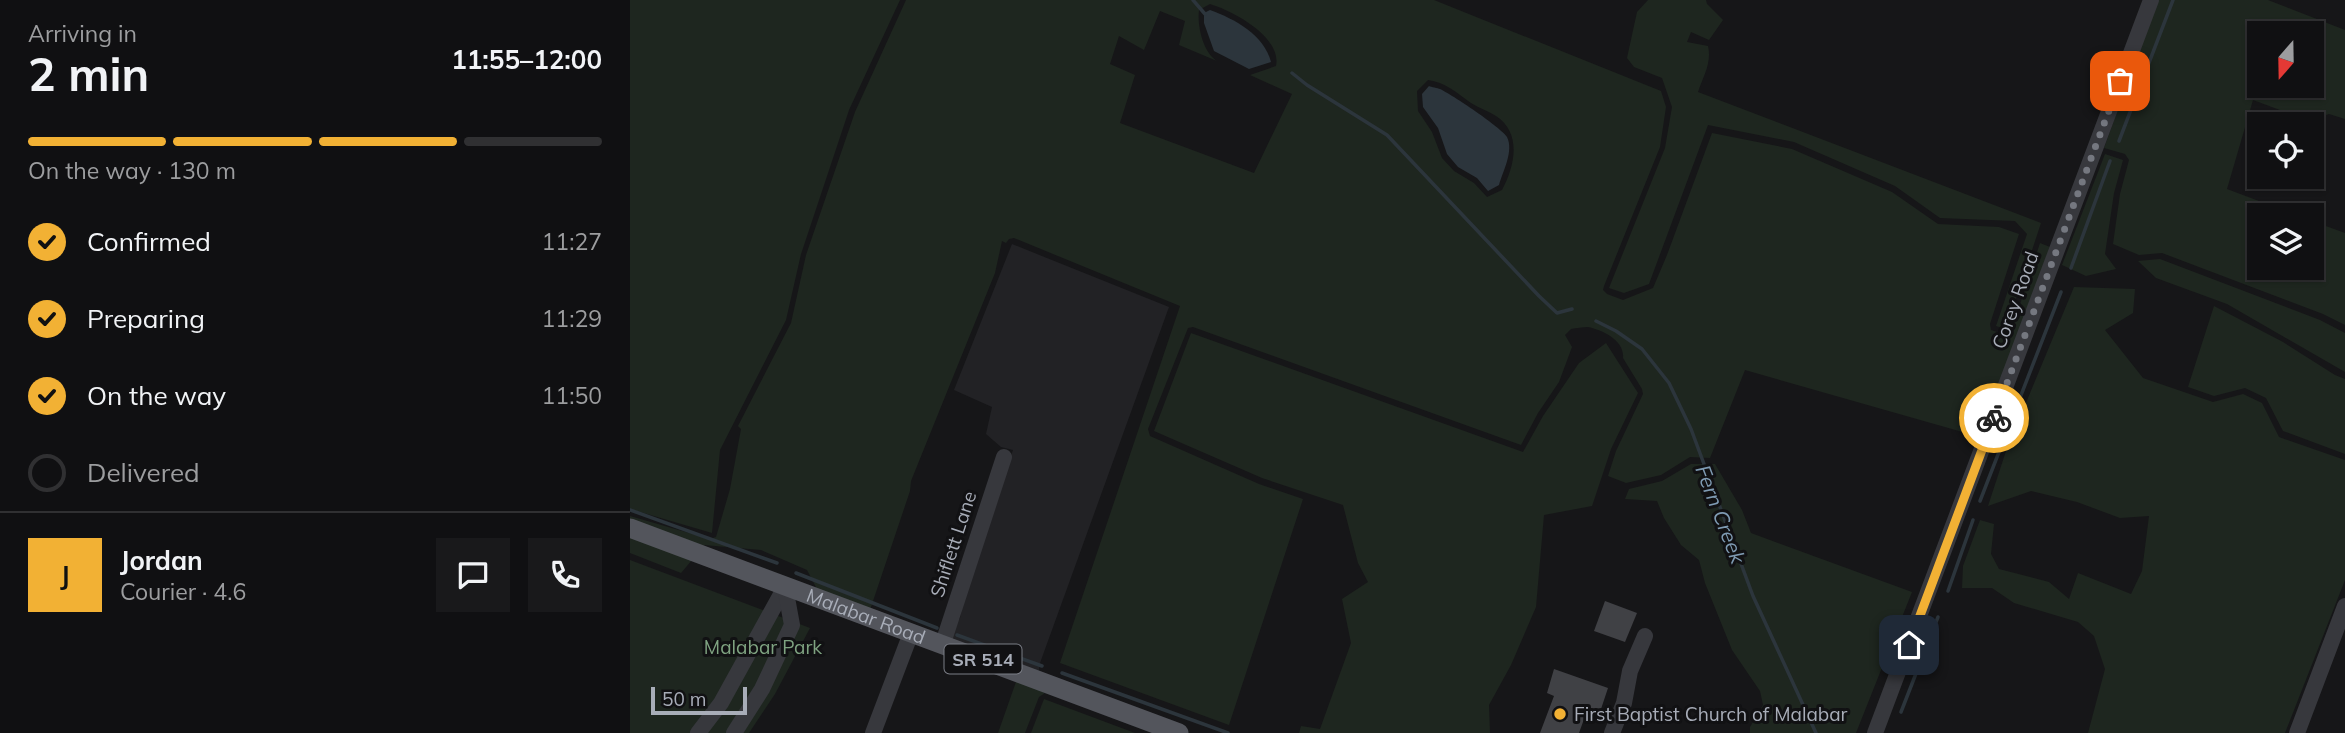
<!DOCTYPE html>
<html lang="en">
<head>
<meta charset="utf-8">
<style>
	body { margin:0; font-family:Mulish,sans-serif; background:#19191b; color:#f1f3f6; height:100vh; display:flex; flex-direction:column; font-size:26px; white-space:nowrap }
	* { box-sizing:border-box; margin:0 }
	p { font-size:23px; color:#9c9d9f }
	.icon { flex:none; width:38px; height:38px; fill:none; stroke:currentColor; stroke-width:2; stroke-linecap:round; stroke-linejoin:round }
	.map { position:relative; flex:1; overflow:hidden }
	.drawer { display:flex; flex-direction:column; background:#101012; width:630px }
	.drawer>* { flex:none }
	.needle { width:46px; rotate:200deg }
	.buttons { position:absolute; left:1617px; top:21px; display:grid; gap:14px }
	.buttons a { display:grid; place-items:center; width:77px; height:77px; border-radius:0px; background:#101012; box-shadow:0 2px 5px #0004,0 0 0 2px #303032; font-size:35px }
	.scale { position:absolute; left:21px; bottom:18px; width:96px; box-sizing:border-box; padding-left:7px; border:4px solid #a8adb8; border-top:0; font-size:19px; line-height:24px; white-space:nowrap; color:#a8adb8; -webkit-text-stroke:5px #111113; paint-order:stroke }
	.pin { position:absolute; display:grid; place-items:center; width:60px; height:60px; color:#fff; margin:-30px; border-radius:14px; box-shadow:0 4px 10px #0006 }
	.courier { position:absolute; display:grid; place-items:center; width:70px; height:70px; margin:-35px; border:5px solid #f2b134; border-radius:50%; background:#fff; color:#222; box-shadow:0 2px 9px #0007 }
	.head em { font-style:normal; font-weight:700 }
	.head div { display:flex; flex-direction:column-reverse }
	.head { display:flex; align-items:center; justify-content:space-between; height:119px; padding:0 28px }
	h1 { font-size:46px; font-weight:700; line-height:52px }
	.bar { display:grid; grid-template-columns:repeat(4,1fr); gap:10px 7px; align-content:center; height:84px; padding:0 28px }
	.bar i { height:9px; border-radius:5px; background:#303032 }
	.bar .current { background:#f2b134 }
	.bar p { grid-column:span 4 }
	.line { display:flex; align-items:center; gap:18px; padding:0 28px; border-top:2px solid #303032 }
	.line div { flex:1 }
	.round { display:grid; place-items:center; flex:none; width:74px; height:74px; border-radius:0px; background:#19191b }
	ol { padding:0 28px; list-style:none }
	li { display:flex; align-items:center; gap:21px; height:77px }
	li p { margin-inline-start:auto }
	li .icon { padding:7px; border-radius:50%; background:#f2b134; color:#111; stroke-width:4 }
	li:last-child { color:#9c9d9f }
	li i { width:38px; height:38px; border:4px solid #303032; border-radius:50% }
	main { display:flex; flex:1; min-height:0 }
	.map>svg:first-child { display:block }
	.built { fill:#222225 }
	.green { fill:#1e261f; fill-rule:evenodd }
	.water { fill:#2c353c }
	.lines { fill:none; stroke-linecap:round; stroke-linejoin:round }
	.stream { stroke:#2c353c; stroke-width:3.5 }
	.building { fill:#404145 }
	.minor { stroke:#37383d; stroke-width:16 }
	.major { stroke:#53555c; stroke-width:19 }
	.done { stroke:#757880; stroke-width:7; stroke-dasharray:0 12.6 }
	.route { stroke:#f2b134; stroke-width:9 }
	.poi-dot { fill:#f2b134; stroke:#111113; stroke-width:2.5 }
	.labels { text-anchor:middle; dominant-baseline:central; stroke-width:6; stroke-linejoin:round; paint-order:stroke }
	.shield { fill:#111113; stroke:#7b7e86; stroke-width:2 }
	.shield-label { font-size:18px; font-weight:bold; fill:#a8adb8 }
	.street-label { font-size:19px; fill:#a8adb8; stroke:#111113 }
	.park-label { font-size:19px; fill:#7fa381; stroke:#111113 }
	.poi-label { font-size:19px; fill:#a8adb8; stroke:#111113; text-anchor:start }
	.water-label { font-size:21px; font-style:italic; fill:#7f9bb3; stroke:#111113 }
</style>
</head>
<body>
<main>
<section class="drawer">
<div class="head"><div><h1>2 min</h1><p>Arriving in</p></div><em>11:55–12:00</em></div>
<div class="bar"><i class="current"></i><i class="current"></i><i class="current"></i><i></i><p>On the way · 130 m</p></div>
<ol>
<li><svg class="icon" aria-label="check" viewBox="0 0 24 24"><path d="M5 12l5 5 9-10"/></svg>Confirmed<p>11:27</p></li>
<li><svg class="icon" aria-label="check" viewBox="0 0 24 24"><path d="M5 12l5 5 9-10"/></svg>Preparing<p>11:29</p></li>
<li><svg class="icon" aria-label="check" viewBox="0 0 24 24"><path d="M5 12l5 5 9-10"/></svg>On the way<p>11:50</p></li>
<li><i></i>Delivered</li>
</ol>
<div class="line" style="height:126px"><b class="round" style="background:#f2b134;color:#111">J</b><div><b>Jordan</b><p>Courier · 4.6</p></div><a class="round"><svg class="icon" aria-label="chat" viewBox="0 0 24 24"><path d="M4 5h16v11H9l-5 4z"/></svg></a><a class="round"><svg class="icon" aria-label="phone" viewBox="0 0 24 24"><path d="M5 4h4l2 5-3 2q2 4 5 5l2-3 5 2v4C11 20 4 13 5 4z"/></svg></a></div>
</section>
<div class="map">
<svg width="1715" height="733" viewBox="0 0 1715 733">
	<rect width="100%" height="100%" fill="#161618"/>
	<polygon class="built" points="382,244 539,307 410,663 408,675 321,639 324,626 330,618 339,577 383,450 371,447 356,434 362,407 324,390"/>
	<g class="green">
		<polygon points="0,0 270,0 219,110 171,254 156,320 90,450 82,533 0,509"/>
		<path d="M276,0H804L1031,91L1036,107L1030,147L974,286L973,290L977,294L993,300L1023,288L1037,255L1082,133L1162,149L1262,192L1308,224L1369,227L1389,234L1360,324L1361,330L1376,335L1381,332L1410,243L1420,247L1350,437L1115,370L1080,458L1060,457L1031,475L996,483L978,476L986,451L1013,394L1012,389L993,358C995,341 973,330 958,327C953,327 946,328 941,329L935,335L942,347L929,382L908,413L891,445L563,327L558,328L518,429L520,436L629,484L673,499L599,725L430,663L550,306L384,238L379,239L376,243L372,241L365,273L281,481L280,491L240,610L188,591L177,570L131,550L74,545L72,547L0,520V516L80,539L86,537L100,489L111,429L108,426L161,323L176,255L225,112ZM580,4C603,11 652,37 646,66L620,75L662,94L624,173L490,123L505,75L480,64L489,36L514,50L530,11L555,21L549,45L587,61C573,52 567,26 569,10ZM798,80C815,82 827,93 841,103C849,108 858,111 866,116C892,133 885,166 872,190L857,197L844,183L824,171L812,158L802,132L788,111L787,91Z"/>
		<path d="M1018,0H1076L1077,4L1093,20L1079,40L1061,32L1057,42L1078,46C1082,63 1073,77 1068,92L1411,223L1376,329L1366,326L1397,234L1385,221L1310,218L1265,186L1164,142L1078,125L1019,284L994,293L979,288L1035,148L1042,107L1032,78L1004,67L997,58L1007,12Z"/>
		<path d="M1528,0H1638L1715,30V119L1699,114L1696,115L1690,125L1623,100L1597,189L1666,215H1629V268H1682V221L1715,233V325L1693,314L1532,253L1509,255L1483,244L1490,194L1499,160L1495,154L1474,148ZM1629,33H1682V86H1629Z"/>
		<polygon points="1475,154 1493,160 1484,193 1475,254 1486,269 1456,276 1432,265"/>
		<polygon points="1530,259 1690,320 1715,333 1715,372 1597,304 1526,278 1508,261"/>
		<polygon points="1444,287 1505,289 1503,313 1475,330 1513,378 1583,402 1613,394 1632,403 1649,437 1715,460 1715,580 1655,733 1458,733 1475,669 1464,636 1448,622 1384,603 1362,588 1332,588 1333,566 1350,520 1364,524 1361,554 1369,569 1419,582 1439,599 1448,573 1501,594 1512,571 1519,516 1490,518 1447,502 1401,491 1358,506 1376,451"/>
		<polygon points="1584,306 1653,342 1705,375 1715,379 1715,454 1653,431 1636,398 1615,388 1584,396 1558,387"/>
		<polygon points="561,333 893,452 913,416 949,363 976,343 1008,393 981,449 962,506 914,515 906,607 881,665 859,705 860,733 669,733 671,726 690,729 721,643 712,599 738,582 728,563 713,505 632,478 524,431"/>
		<polygon points="1061,464 1085,464 1112,510 1121,533 1282,592 1226,733 1120,733 1120,727 1133,705 1130,691 1102,650 1075,583 1069,560 1051,545 1034,518 1027,501 995,499 999,489 1032,481"/>
		<polygon points="0,536 62,560 51,573 0,553"/>
		<polygon points="0,560 180,628 145,694 119,733 0,733"/>
		<polygon points="387,679 415,693 409,697 395,733 368,733"/>
		<polygon points="414,699 505,733 401,733"/>
	</g>
	<g class="water">
		<path d="M580,10C605,19 634,35 641,62L619,69L584,51L574,23V13Z"/>
		<path d="M799,86C801,87 808,88 810,89C821,94 872,128 877,137C884,151 873,171 869,185L858,191L847,178L828,167L817,154L808,128L793,107L792,94Z"/>
	</g>
	<g class="lines">
		<g class="stream">
			<polyline points="563,0 575,14"/>
			<polyline points="662,73 677,85 757,135 909,296 927,313 942,309"/>
			<polyline points="1489,141 1543,0"/>
			<polyline points="1441,268 1480,161"/>
			<polyline points="966,321 986,331 1012,349 1039,383 1061,429 1123,596 1186,733"/>
			<polyline points="1350,501 1431,292"/>
			<polyline points="0,510 147,563"/>
			<polyline points="166,573 307,628"/>
			<polyline points="1318,591 1343,520"/>
			<polyline points="327,635 412,666"/>
			<polyline points="432,673 598,733"/>
			<polyline points="1271,712 1308,617"/>
		</g>
	</g>
	<g class="building">
		<polygon points="975,601 1007,613 995,642 964,631"/>
		<polygon points="924,669 978,688 970,712 958,708 949,733 910,733 924,696 917,693"/>
	</g>
	<g class="lines">
		<g class="minor">
			<polyline points="313,643 374,457"/>
			<polyline points="68,733 91,703 155,587"/>
			<polyline points="104,733 132,689 162,625 155,587"/>
			<polyline points="243,733 281,633"/>
			<polyline points="982,733 994,703 1000,671 1015,636"/>
			<polyline points="1245,733 1521,0"/>
			<polyline points="1667,733 1715,606"/>
		</g>
		<path class="major" id="s1" d="M0,528L549,733"/>
	</g>
	<g class="lines">
		<polyline class="done" points="1364,418 1490,81"/>
		<polyline class="route" points="1279,645 1364,418"/>
	</g>
	<circle class="poi-dot" cx="930" cy="714" r="7"/>
	<g class="labels">
		<rect class="shield" x="314.5" y="644.5" width="77" height="29" rx="5"/>
		<g class="shield-label">
			<text x="353" y="659">SR 514</text>
		</g>
		<g class="street-label">
			<text transform="translate(1385 300) rotate(-70)">Corey Road</text>
			<text transform="translate(323 544) rotate(-72)">Shiflett Lane</text>
			<text stroke="none"><textPath href="#s1" startOffset="252">Malabar Road</textPath></text>
		</g>
		<g class="park-label">
			<text x="133" y="647">Malabar Park</text>
		</g>
		<g class="poi-label">
			<text x="944" y="714">First Baptist Church of Malabar</text>
		</g>
		<g class="water-label">
			<text transform="translate(1091 514) rotate(69)">Fern Creek</text>
		</g>
	</g>
</svg>
<div class="buttons">
<a><svg class="needle" viewBox="-14 -14 28 28"><path d="M0-13l5 13h-10z" fill="#e53935"/><path d="M0 13l5-13h-10z" fill="#9c9d9f"/></svg></a>
<a><svg class="icon" aria-label="locate" viewBox="0 0 24 24"><circle cx="12" cy="12" r="6"/><path d="M12 2v4M12 18v4M2 12h4M18 12h4"/></svg></a>
<a><svg class="icon" aria-label="layers" viewBox="0 0 24 24"><path d="M12 4l9 5-9 5-9-5zM3 14l9 5 9-5"/></svg></a>
</div>
<div class="scale">50 m</div>
<div class="pin" style="left:1490px;top:81px;background:#ea580c"><svg class="icon" aria-label="bag" viewBox="0 0 24 24"><path d="M5 8h14l-1 12H6zM9 8a3 3 0 0 1 6 0"/></svg></div>
<div class="pin" style="left:1279px;top:645px;background:#1f2937"><svg class="icon" aria-label="home" viewBox="0 0 24 24"><path d="M3 11l9-7 9 7M6 9v11h12V9"/></svg></div>
<div class="courier" style="left:1364px;top:418px"><svg class="icon" aria-label="bike" viewBox="0 0 24 24"><circle cx="6" cy="16" r="4"/><circle cx="18" cy="16" r="4"/><path d="M6 16l4-8h5l3 8M10 8l3 8H6M13 5h3"/></svg></div>
</div>
</main>
</body>
</html>
